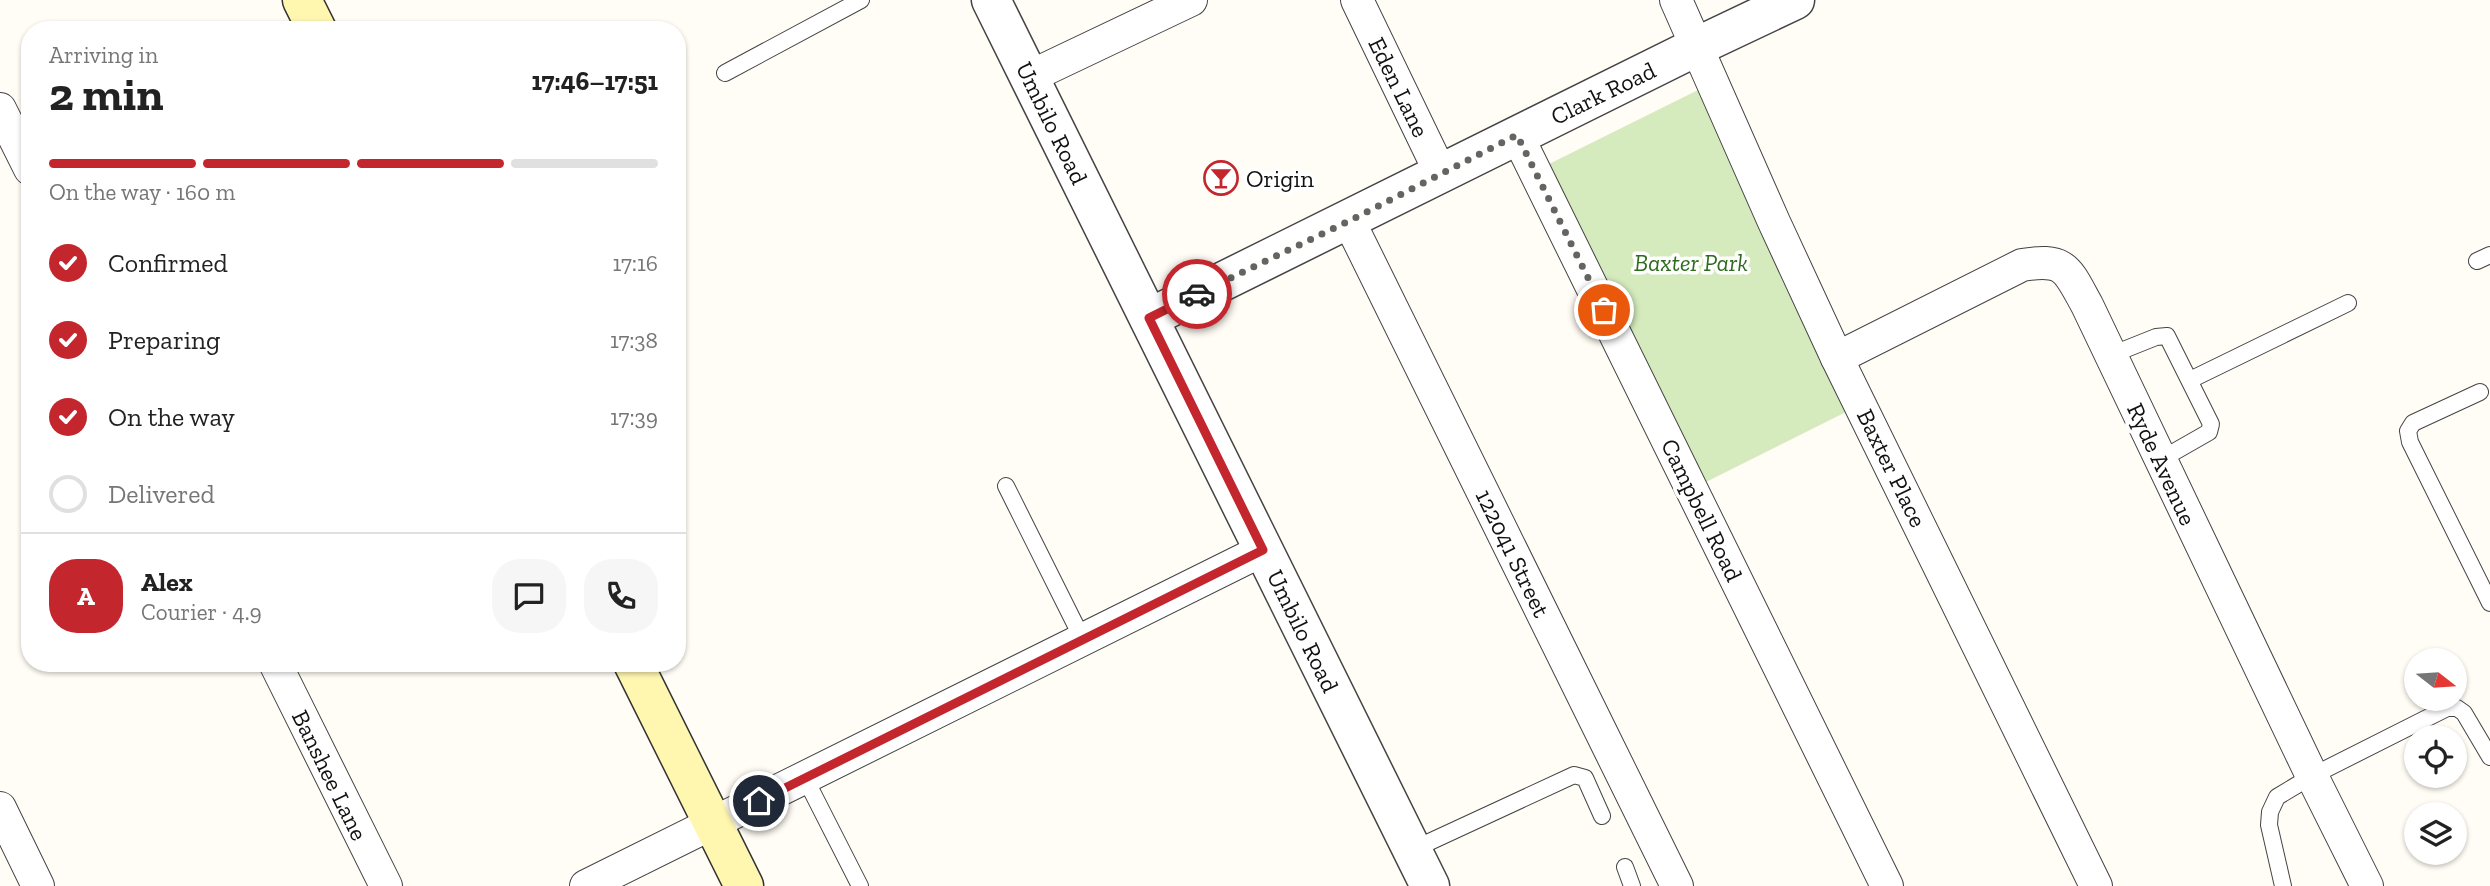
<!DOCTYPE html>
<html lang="en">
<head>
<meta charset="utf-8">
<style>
	body { margin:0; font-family:"Zilla Slab",serif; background:#f6f6f6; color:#222; height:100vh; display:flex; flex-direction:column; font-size:26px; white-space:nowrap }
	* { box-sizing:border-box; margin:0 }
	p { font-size:23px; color:#767676 }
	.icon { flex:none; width:38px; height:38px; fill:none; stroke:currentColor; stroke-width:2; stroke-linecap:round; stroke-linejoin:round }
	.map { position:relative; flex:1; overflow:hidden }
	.side { position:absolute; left:21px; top:21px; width:665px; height:651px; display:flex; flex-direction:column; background:#fff; border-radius:28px; box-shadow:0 2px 5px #0004 }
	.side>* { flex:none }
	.needle { width:46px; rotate:107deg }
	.tools { position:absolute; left:2404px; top:648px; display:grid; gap:14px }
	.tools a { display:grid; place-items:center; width:63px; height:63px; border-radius:50%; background:#fff; box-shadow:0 2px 5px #0004; font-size:35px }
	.pin { position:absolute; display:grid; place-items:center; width:60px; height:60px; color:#fff; margin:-30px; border:4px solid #fff; border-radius:50%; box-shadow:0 2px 7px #0007 }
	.courier { position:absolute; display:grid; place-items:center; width:70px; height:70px; margin:-35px; border:5px solid #c4262e; border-radius:50%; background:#fff; color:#222; box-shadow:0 2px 9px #0007 }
	.head em { font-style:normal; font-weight:700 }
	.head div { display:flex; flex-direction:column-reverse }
	.head { display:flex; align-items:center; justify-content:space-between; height:119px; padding:0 28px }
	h1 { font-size:46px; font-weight:700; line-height:52px }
	.bar { display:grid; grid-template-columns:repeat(4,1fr); gap:10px 7px; align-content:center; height:84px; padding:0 28px }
	.bar i { height:9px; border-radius:5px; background:#e0e0e0 }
	.bar .current { background:#c4262e }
	.bar p { grid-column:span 4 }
	.line { display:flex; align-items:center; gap:18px; padding:0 28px; border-top:2px solid #e0e0e0 }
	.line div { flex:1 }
	.round { display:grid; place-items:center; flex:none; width:74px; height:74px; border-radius:28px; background:#f6f6f6 }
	ol { padding:0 28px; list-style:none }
	li { display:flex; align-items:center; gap:21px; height:77px }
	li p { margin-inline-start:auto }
	li .icon { padding:7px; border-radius:50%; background:#c4262e; color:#fff; stroke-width:4 }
	li:last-child { color:#767676 }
	li i { width:38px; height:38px; border:4px solid #e0e0e0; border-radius:50% }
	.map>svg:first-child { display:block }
	.green { fill:#d5ebbd }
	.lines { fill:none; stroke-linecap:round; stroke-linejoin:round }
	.service-casing { stroke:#444; stroke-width:18 }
	.minor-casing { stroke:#444; stroke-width:34 }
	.tertiary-casing { stroke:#444; stroke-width:41 }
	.secondary-casing { stroke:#333; stroke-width:41 }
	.service { stroke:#fff; stroke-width:16 }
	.minor { stroke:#fff; stroke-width:32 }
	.tertiary { stroke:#fff; stroke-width:38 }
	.secondary { stroke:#fff6b0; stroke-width:38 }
	.done { stroke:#646461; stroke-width:7; stroke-dasharray:0 12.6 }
	.route { stroke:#c4262e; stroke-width:9 }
	.labels { text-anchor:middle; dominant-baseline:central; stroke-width:7; stroke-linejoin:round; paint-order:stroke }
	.street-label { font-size:24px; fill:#111; stroke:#fff }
	.poi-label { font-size:24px; fill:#111; stroke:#fff; text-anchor:start }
	.park-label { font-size:24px; font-style:italic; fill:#2f6b1f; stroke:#fff }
</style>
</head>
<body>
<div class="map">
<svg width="2490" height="886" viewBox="0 0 2490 886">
	<rect width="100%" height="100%" fill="#fffdf5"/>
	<polygon class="green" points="1700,89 1856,407 1706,482 1549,164"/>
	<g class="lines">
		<g class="service-casing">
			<g id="service">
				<polyline points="725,73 861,0"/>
				<polyline points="2477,261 2490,255"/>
				<polyline points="2111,355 2156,337 2167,336 2211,424 2209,432 2160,460"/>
				<polyline points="2190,380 2348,303"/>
				<polyline points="2480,392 2413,423 2408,431 2410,442 2490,603"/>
				<polyline points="1006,486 1083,640"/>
				<polyline points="805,778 860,886"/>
				<polyline points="1412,850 1574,775 1585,778 1602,816"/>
				<polyline points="1625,867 1632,886"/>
				<polyline points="2283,886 2269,825 2270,812 2277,797 2312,776 2447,708 2457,708 2464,713 2490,757"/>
			</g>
		</g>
		<g class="minor-casing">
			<g id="minor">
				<polyline points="1357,0 1441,174"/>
				<polyline points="1676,0 1774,222 1837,358 2096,886"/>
				<polyline points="1029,77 1191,0"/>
				<polyline points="0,109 30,169"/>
				<polyline points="1517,135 1887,886"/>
				<polyline points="1349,221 1677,886"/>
				<path d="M1837,358L2022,265C2066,258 2067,269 2087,305L2312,776L2367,886"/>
				<polyline points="275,663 386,886"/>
				<polyline points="0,808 38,886"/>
				<polyline points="586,886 1263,550"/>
			</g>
		</g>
		<g class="tertiary-casing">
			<g id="tertiary">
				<polyline points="991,0 1430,886"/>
				<polyline points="1149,318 1698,46 1795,0"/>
			</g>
		</g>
		<g class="secondary-casing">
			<g id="secondary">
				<polyline points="302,0 317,30"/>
				<polyline points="633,663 744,886"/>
			</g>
		</g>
		<use href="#service" class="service"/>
		<use href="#minor" class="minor"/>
		<use href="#tertiary" class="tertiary"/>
		<use href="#secondary" class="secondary"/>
	</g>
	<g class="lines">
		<polyline class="done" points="1197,294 1349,221 1517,135 1604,310"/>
		<polyline class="route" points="759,801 1263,550 1149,318 1197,294"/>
	</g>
	<defs>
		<g id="bar-ring" transform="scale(1.75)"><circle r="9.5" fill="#fff" stroke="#c4262e" stroke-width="1.5"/><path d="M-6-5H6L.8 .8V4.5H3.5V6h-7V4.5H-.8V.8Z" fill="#c4262e"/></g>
	</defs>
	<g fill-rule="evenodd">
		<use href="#bar-ring" x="1221" y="178"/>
	</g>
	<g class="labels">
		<g class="street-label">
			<text transform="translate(1399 87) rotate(64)">Eden Lane</text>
			<text transform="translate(1603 93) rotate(-26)">Clark Road</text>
			<text transform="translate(1052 123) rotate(64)">Umbilo Road</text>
			<text transform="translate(2162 464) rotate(65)">Ryde Avenue</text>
			<text transform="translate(1892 468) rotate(64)">Baxter Place</text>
			<text transform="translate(1702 510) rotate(64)">Campbell Road</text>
			<text transform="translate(1513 553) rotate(64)">122041 Street</text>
			<text transform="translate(1303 631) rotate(64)">Umbilo Road</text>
			<text transform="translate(330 775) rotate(64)">Banshee Lane</text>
		</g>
		<g class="poi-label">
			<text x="1246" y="178">Origin</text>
		</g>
		<g class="park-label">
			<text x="1691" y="262">Baxter Park</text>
		</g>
	</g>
</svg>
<div class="tools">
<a><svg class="needle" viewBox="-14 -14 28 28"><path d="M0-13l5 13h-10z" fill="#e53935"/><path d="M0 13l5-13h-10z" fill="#767676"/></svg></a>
<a><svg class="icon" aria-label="locate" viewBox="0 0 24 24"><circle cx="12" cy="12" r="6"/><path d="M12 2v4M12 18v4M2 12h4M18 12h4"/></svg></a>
<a><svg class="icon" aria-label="layers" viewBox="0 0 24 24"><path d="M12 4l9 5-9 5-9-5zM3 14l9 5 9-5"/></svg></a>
</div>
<div class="pin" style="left:1604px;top:310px;background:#ea580c"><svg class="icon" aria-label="bag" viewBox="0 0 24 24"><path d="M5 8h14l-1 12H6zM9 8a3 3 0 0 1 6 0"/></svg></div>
<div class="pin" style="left:759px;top:801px;background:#1f2937"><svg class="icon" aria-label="home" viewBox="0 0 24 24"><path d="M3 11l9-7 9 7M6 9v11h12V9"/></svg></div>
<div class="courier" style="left:1197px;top:294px"><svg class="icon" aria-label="car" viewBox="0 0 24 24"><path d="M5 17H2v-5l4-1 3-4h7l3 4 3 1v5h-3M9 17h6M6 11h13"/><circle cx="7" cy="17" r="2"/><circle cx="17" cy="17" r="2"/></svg></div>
<section class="side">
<div class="head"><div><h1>2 min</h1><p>Arriving in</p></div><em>17:46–17:51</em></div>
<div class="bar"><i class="current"></i><i class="current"></i><i class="current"></i><i></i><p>On the way · 160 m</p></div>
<ol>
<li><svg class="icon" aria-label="check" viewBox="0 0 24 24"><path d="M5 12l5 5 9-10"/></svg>Confirmed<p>17:16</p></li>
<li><svg class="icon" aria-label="check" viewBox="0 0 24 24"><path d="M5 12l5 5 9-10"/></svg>Preparing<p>17:38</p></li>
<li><svg class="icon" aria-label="check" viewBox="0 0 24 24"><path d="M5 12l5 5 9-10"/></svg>On the way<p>17:39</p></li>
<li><i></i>Delivered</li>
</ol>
<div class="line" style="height:126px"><b class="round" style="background:#c4262e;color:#fff">A</b><div><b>Alex</b><p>Courier · 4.9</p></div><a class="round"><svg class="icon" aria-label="chat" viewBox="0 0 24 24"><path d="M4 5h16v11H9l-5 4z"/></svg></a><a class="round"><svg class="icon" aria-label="phone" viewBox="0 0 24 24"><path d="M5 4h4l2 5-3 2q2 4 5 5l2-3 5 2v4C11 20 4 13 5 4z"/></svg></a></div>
</section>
</div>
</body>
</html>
